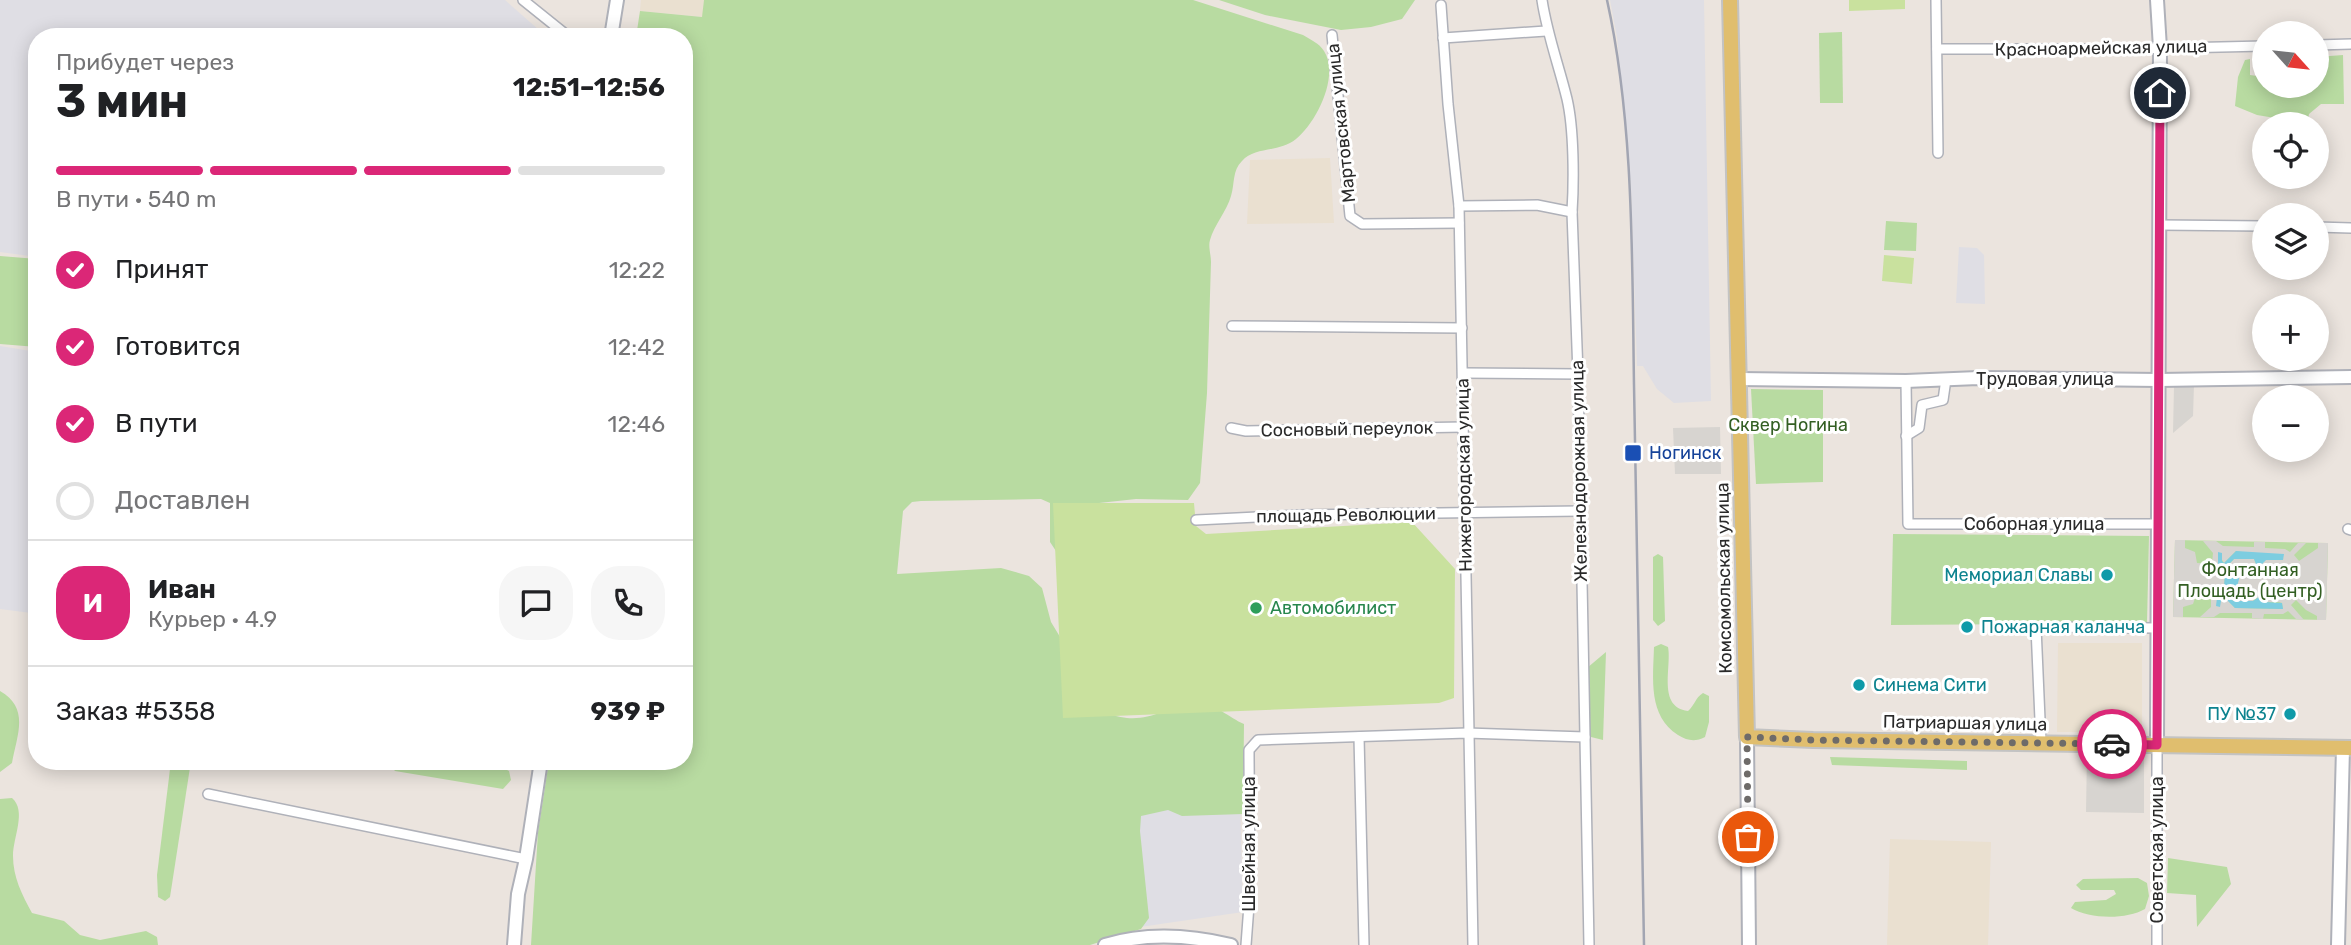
<!DOCTYPE html>
<html lang="ru">
<head>
<meta charset="utf-8">
<style>
	body { margin:0; font-family:Rubik,sans-serif; background:#f6f6f6; color:#202124; height:100vh; display:flex; flex-direction:column; font-size:26px; white-space:nowrap }
	* { box-sizing:border-box; margin:0 }
	p { font-size:23px; color:#757577 }
	.icon { flex:none; width:38px; height:38px; fill:none; stroke:currentColor; stroke-width:2; stroke-linecap:round; stroke-linejoin:round }
	.map { position:relative; flex:1; overflow:hidden }
	.panel { position:absolute; left:28px; top:28px; width:665px; height:742px; display:flex; flex-direction:column; background:#fff; border-radius:28px; box-shadow:0 4px 18px #0003 }
	.panel>* { flex:none }
	.needle { width:46px; rotate:117deg }
	.controls { position:absolute; left:2252px; top:21px; display:grid; gap:14px }
	.controls a { display:grid; place-items:center; width:77px; height:77px; border-radius:50%; background:#fff; box-shadow:0 4px 18px #0003; font-size:35px }
	.pin { position:absolute; display:grid; place-items:center; width:60px; height:60px; color:#fff; margin:-30px; border:4px solid #fff; border-radius:50%; box-shadow:0 2px 7px #0007 }
	.courier { position:absolute; display:grid; place-items:center; width:70px; height:70px; margin:-35px; border:5px solid #db2777; border-radius:50%; background:#fff; color:#222; box-shadow:0 2px 9px #0007 }
	.head em { font-style:normal; font-weight:700 }
	.head div { display:flex; flex-direction:column-reverse }
	.head { display:flex; align-items:center; justify-content:space-between; height:119px; padding:0 28px }
	h1 { font-size:46px; font-weight:700; line-height:52px }
	.bar { display:grid; grid-template-columns:repeat(4,1fr); gap:10px 7px; align-content:center; height:84px; padding:0 28px }
	.bar i { height:9px; border-radius:5px; background:#e0e0e0 }
	.bar .current { background:#db2777 }
	.bar p { grid-column:span 4 }
	.line { display:flex; align-items:center; gap:18px; padding:0 28px; border-top:2px solid #e0e0e0 }
	.line div { flex:1 }
	.round { display:grid; place-items:center; flex:none; width:74px; height:74px; border-radius:28px; background:#f6f6f6 }
	ol { padding:0 28px; list-style:none }
	li { display:flex; align-items:center; gap:21px; height:77px }
	li p { margin-inline-start:auto }
	li .icon { padding:7px; border-radius:50%; background:#db2777; color:#fff; stroke-width:4 }
	li:last-child { color:#757577 }
	li i { width:38px; height:38px; border:4px solid #e0e0e0; border-radius:50% }
	.map>svg:first-child { display:block }
	.industrial { fill:#dfdee4 }
	.education { fill:#eae0d0 }
	.green { fill:#b8dba1 }
	.pitch { fill:#c9e19e }
	.plaza { fill:#d7d4d0; fill-rule:evenodd }
	.water { fill:#7dcde0 }
	.lines { fill:none; stroke-linecap:round; stroke-linejoin:round }
	.street-casing { stroke:#afb1b9; stroke-width:12 }
	.secondary-casing { stroke:#afb1b9; stroke-width:16 }
	.primary-casing { stroke:#c3c3c3; stroke-width:18 }
	.street { stroke:#fff; stroke-width:9 }
	.secondary { stroke:#fff; stroke-width:12 }
	.primary { stroke:#e0be6e; stroke-width:14 }
	.rail { stroke:#a2a5b2; stroke-width:2.5 }
	.done { stroke:#6e6b69; stroke-width:7; stroke-dasharray:0 12.6 }
	.route { stroke:#db2777; stroke-width:9 }
	.transit-dot { fill:#1a4fb4; stroke:#fff; stroke-width:2.5 }
	.culture-dot { fill:#0f9aa8; stroke:#fff; stroke-width:2.5 }
	.leisure-dot { fill:#2e9e5b; stroke:#fff; stroke-width:2.5 }
	.labels { text-anchor:middle; dominant-baseline:central; stroke-width:6; stroke-linejoin:round; paint-order:stroke }
	.street-label { font-size:18px; fill:#2a2a2a; stroke:#fff }
	.park-label { font-size:18px; fill:#335f23; stroke:#fff }
	.transit-label { font-size:18px; fill:#164399; stroke:#fff; text-anchor:start }
	.culture-label { font-size:18px; fill:#0d838f; stroke:#fff; text-anchor:end }
	.leisure-label { font-size:18px; fill:#27864d; stroke:#fff; text-anchor:start }
</style>
</head>
<body>
<div class="map">
<svg width="2351" height="945" viewBox="0 0 2351 945">
	<rect width="100%" height="100%" fill="#ebe4de"/>
	<g class="industrial">
		<polygon points="0,0 505,0 547,37 37,37 37,257 0,252"/>
		<polygon points="1610,0 1704,0 1711,401 1674,403 1657,389 1643,366 1637,366 1631,187 1617,37"/>
		<polygon points="1959,247 1977,248 1984,255 1985,304 1956,303"/>
		<polygon points="0,346 37,352 37,577 31,613 0,609"/>
		<polygon points="1240,802 1243,912 1140,927 1131,810"/>
	</g>
	<g class="education">
		<polygon points="641,0 704,0 703,17 640,11"/>
		<polygon points="1330,158 1334,223 1247,224 1250,160"/>
		<polygon points="2058,643 2142,643 2142,732 2057,732"/>
		<polygon points="1890,839 1991,842 1988,945 1887,945"/>
	</g>
	<g class="green">
		<path d="M704,0H1193L1303,35C1311,40 1319,43 1324,51C1340,76 1316,123 1296,139C1279,153 1255,146 1242,161C1232,171 1235,183 1231,196C1227,211 1214,225 1210,240C1208,246 1211,255 1211,262L1207,393L1200,483L1188,500L1136,499L1099,503L1058,554L1050,542V503L1041,499L921,501L912,502L903,511L897,574L1001,568L1029,576L1042,588L1051,622L1106,713C1145,727 1158,709 1193,704C1213,701 1228,717 1244,724L1243,814L1182,816L1168,810L1141,816L1140,831L1149,918L1141,929L1090,945H531L538,832L549,761H684V37H636L640,11L702,17Z"/>
		<polygon points="1219,0 1415,0 1402,19 1371,27 1341,30 1265,15"/>
		<polygon points="1842,32 1843,103 1820,103 1819,33"/>
		<polygon points="2343,55 2344,104 2321,104 2309,114 2307,124 2275,124 2275,118 2257,115 2235,106 2238,77 2245,60 2250,59 2250,75 2264,77 2264,86 2317,86 2317,57"/>
		<polygon points="1886,221 1917,223 1916,251 1884,250"/>
		<polygon points="0,256 37,259 37,347 0,344"/>
		<polygon points="1751,389 1823,390 1823,482 1756,484"/>
		<polygon points="1893,534 2149,536 2147,623 1891,625"/>
		<polygon points="2175,540 2328,543 2326,620 2173,617"/>
		<polygon points="1658,554 1663,557 1665,621 1658,626 1653,620 1653,557"/>
		<path d="M1661,644L1668,647C1672,667 1657,707 1688,711C1695,705 1695,698 1703,693L1709,696V722L1705,737C1695,742 1688,741 1678,735C1648,716 1653,679 1654,647Z"/>
		<polygon points="1606,652 1603,740 1587,736 1587,668"/>
		<path d="M0,691C30,708 17,735 12,763L0,772Z"/>
		<polygon points="1830,757 1967,761 1967,770 1832,765"/>
		<polygon points="171,761 191,761 170,897 165,901 158,897 157,875"/>
		<polygon points="390,761 460,761 503,768 509,771 511,780 503,789 395,771 389,764"/>
		<path d="M12,798C27,811 13,837 13,856C13,877 22,895 32,913L64,921L80,935L100,940L146,931L157,937L158,945H0V799Z"/>
		<polygon points="2168,858 2227,867 2231,884 2197,927 2196,895 2167,893"/>
		<path d="M2138,878L2147,883L2149,896L2145,909C2126,920 2089,919 2071,908L2075,902L2106,900L2116,894L2114,890H2081L2076,885L2083,879Z"/>
	</g>
	<g class="pitch">
		<polygon points="1849,0 1905,0 1905,9 1849,11"/>
		<polygon points="1884,255 1914,258 1912,284 1882,281"/>
		<polygon points="1053,503 1194,503 1196,526 1206,534 1412,522 1455,569 1454,698 1439,703 1063,718"/>
	</g>
	<g class="plaza">
		<polygon points="2194,385 2193,416 2173,433 2174,386"/>
		<polygon points="1720,427 1721,474 1675,474 1673,428"/>
		<path d="M2175,540H2185V548L2195,552L2197,563L2212,564L2213,553L2203,541H2216L2223,546L2254,547V542H2265V548L2285,549L2290,552L2298,543H2306L2294,555L2299,561L2318,548V543H2328L2326,620H2317V616L2306,610L2296,600L2291,605L2304,620L2296,619L2288,611L2283,614H2264L2263,619L2252,618V613H2220L2214,617H2200L2211,607V595H2196L2193,604L2183,607V617H2173ZM2236,551L2284,559L2265,560L2256,564L2254,559H2234L2225,568L2233,570L2232,590L2225,593L2233,601H2253L2256,597L2263,602H2279L2282,603L2283,609L2235,608L2223,595L2220,597L2216,591L2218,589L2224,588L2225,572L2218,570V553L2224,563Z"/>
		<polygon points="2087,753 2144,754 2144,813 2086,812"/>
	</g>
	<polygon class="water" points="2236,551 2284,554 2283,560 2266,560 2261,565 2256,564 2254,559 2234,559 2225,568 2237,572 2239,579 2237,587 2225,592 2233,601 2253,601 2259,597 2264,602 2282,603 2283,609 2235,608 2222,595 2220,607 2216,606 2218,589 2224,587 2225,572 2218,570 2218,552 2222,553 2222,561 2224,563"/>
	<g class="lines">
		<g class="street-casing">
			<g id="street">
				<polyline points="523,0 569,37"/>
				<path d="M1542,0C1547,34 1559,66 1567,99C1574,129 1574,181 1572,212L1578,374L1589,945"/>
				<polyline points="1936,0 1938,153"/>
				<polyline points="1441,5 1448,104 1459,206 1473,945"/>
				<polyline points="1332,35 1350,216 1362,224 1459,223"/>
				<polyline points="1443,38 1546,31"/>
				<polyline points="2317,45 2351,44"/>
				<polyline points="1937,49 2134,49 2264,46"/>
				<polyline points="1459,206 1537,205 1572,212"/>
				<polyline points="2159,225 2264,226"/>
				<polyline points="2317,227 2351,228"/>
				<polyline points="1232,326 1462,328"/>
				<polyline points="1463,373 1578,374"/>
				<polyline points="1906,381 1908,524 2159,524"/>
				<polyline points="1231,428 1246,431 1463,427"/>
				<polyline points="1906,436 1919,428 1922,405 1943,400 1946,379"/>
				<polyline points="1196,520 1299,515 1580,511"/>
				<polyline points="2348,529 2351,530"/>
				<polyline points="1359,737 1364,945"/>
				<polyline points="2041,743 2036,627 2157,628"/>
				<polyline points="2157,745 2157,945"/>
				<polyline points="208,794 526,859"/>
				<polyline points="1246,945 1250,892 1249,757 1249,750 1258,740 1467,733 1585,737"/>
			</g>
		</g>
		<g class="secondary-casing">
			<g id="secondary">
				<polyline points="2157,0 2160,48 2157,745"/>
				<polyline points="611,37 617,0"/>
				<polyline points="1739,379 1906,381 1978,378 2159,380 2351,377"/>
				<polyline points="1747,737 1749,945"/>
				<polyline points="514,945 518,894 526,859 541,761"/>
				<path d="M1105,945C1147,932 1189,935 1231,945"/>
				<polyline points="2338,945 2343,748"/>
			</g>
		</g>
		<g class="primary-casing">
			<polyline id="primary" points="1730,0 1747,737 1813,740 2351,748"/>
		</g>
		<use href="#street" class="street"/>
		<use href="#secondary" class="secondary"/>
		<use href="#primary" class="primary"/>
		<path class="rail" d="M1607,0C1634,122 1632,259 1634,385C1638,571 1641,758 1644,945"/>
	</g>
	<g class="lines">
		<polyline class="done" points="1748,837 1747,737 1813,740 2112,744"/>
		<polyline class="route" points="2112,744 2157,745 2160,93"/>
	</g>
	<rect class="transit-dot" x="1624" y="444" width="18" height="18" rx="3.5"/>
	<g class="culture-dot">
		<circle cx="2107" cy="575" r="7"/>
		<circle cx="1967" cy="627" r="7"/>
		<circle cx="1859" cy="685" r="7"/>
		<circle cx="2290" cy="714" r="7"/>
	</g>
	<circle class="leisure-dot" cx="1256" cy="608" r="7"/>
	<g class="labels">
		<g class="street-label">
			<text transform="translate(2101 48) rotate(-1)">Красноармейская улица</text>
			<text transform="translate(1341 123) rotate(-96)">Мартовская улица</text>
			<text x="2045" y="379">Трудовая улица</text>
			<text transform="translate(1347 429) rotate(-1)">Сосновый переулок</text>
			<text transform="translate(1579 471) rotate(-91)">Железнодорожная улица</text>
			<text transform="translate(1464 475) rotate(-91)">Нижегородская улица</text>
			<text transform="translate(1346 515) rotate(-1)">площадь Революции</text>
			<text x="2034" y="524">Соборная улица</text>
			<text transform="translate(1724 578) rotate(-91)">Комсомольская улица</text>
			<text transform="translate(1965 723) rotate(1)">Патриаршая улица</text>
			<text transform="translate(1249 844) rotate(-90)">Швейная улица</text>
			<text transform="translate(2157 850) rotate(-90)">Советская улица</text>
		</g>
		<g class="park-label">
			<text x="1788" y="425">Сквер Ногина</text>
			<text x="2250" y="570">Фонтанная<tspan x="2250" dy="21">Площадь (центр)</tspan></text>
		</g>
		<g class="transit-label">
			<text x="1649" y="453">Ногинск</text>
		</g>
		<g class="culture-label">
			<text x="2093" y="575">Мемориал Славы</text>
			<text x="1981" y="627" text-anchor="start">Пожарная каланча</text>
			<text x="1873" y="685" text-anchor="start">Синема Сити</text>
			<text x="2276" y="714">ПУ №37</text>
		</g>
		<g class="leisure-label">
			<text x="1270" y="608">Автомобилист</text>
		</g>
	</g>
</svg>
<div class="controls">
<a><svg class="needle" viewBox="-14 -14 28 28"><path d="M0-13l5 13h-10z" fill="#e53935"/><path d="M0 13l5-13h-10z" fill="#757577"/></svg></a>
<a><svg class="icon" aria-label="locate" viewBox="0 0 24 24"><circle cx="12" cy="12" r="6"/><path d="M12 2v4M12 18v4M2 12h4M18 12h4"/></svg></a>
<a><svg class="icon" aria-label="layers" viewBox="0 0 24 24"><path d="M12 4l9 5-9 5-9-5zM3 14l9 5 9-5"/></svg></a>
<a>+</a>
<a>−</a>
</div>
<div class="pin" style="left:1748px;top:837px;background:#ea580c"><svg class="icon" aria-label="bag" viewBox="0 0 24 24"><path d="M5 8h14l-1 12H6zM9 8a3 3 0 0 1 6 0"/></svg></div>
<div class="pin" style="left:2160px;top:93px;background:#1f2937"><svg class="icon" aria-label="home" viewBox="0 0 24 24"><path d="M3 11l9-7 9 7M6 9v11h12V9"/></svg></div>
<div class="courier" style="left:2112px;top:744px"><svg class="icon" aria-label="car" viewBox="0 0 24 24"><path d="M5 17H2v-5l4-1 3-4h7l3 4 3 1v5h-3M9 17h6M6 11h13"/><circle cx="7" cy="17" r="2"/><circle cx="17" cy="17" r="2"/></svg></div>
<section class="panel">
<div class="head"><div><h1>3 мин</h1><p>Прибудет через</p></div><em>12:51–12:56</em></div>
<div class="bar"><i class="current"></i><i class="current"></i><i class="current"></i><i></i><p>В пути · 540 m</p></div>
<ol>
<li><svg class="icon" aria-label="check" viewBox="0 0 24 24"><path d="M5 12l5 5 9-10"/></svg>Принят<p>12:22</p></li>
<li><svg class="icon" aria-label="check" viewBox="0 0 24 24"><path d="M5 12l5 5 9-10"/></svg>Готовится<p>12:42</p></li>
<li><svg class="icon" aria-label="check" viewBox="0 0 24 24"><path d="M5 12l5 5 9-10"/></svg>В пути<p>12:46</p></li>
<li><i></i>Доставлен</li>
</ol>
<div class="line" style="height:126px"><b class="round" style="background:#db2777;color:#fff">И</b><div><b>Иван</b><p>Курьер · 4.9</p></div><a class="round"><svg class="icon" aria-label="chat" viewBox="0 0 24 24"><path d="M4 5h16v11H9l-5 4z"/></svg></a><a class="round"><svg class="icon" aria-label="phone" viewBox="0 0 24 24"><path d="M5 4h4l2 5-3 2q2 4 5 5l2-3 5 2v4C11 20 4 13 5 4z"/></svg></a></div>
<div class="line" style="height:91px"><div>Заказ #5358</div><b>939 ₽</b></div>
</section>
</div>
</body>
</html>
